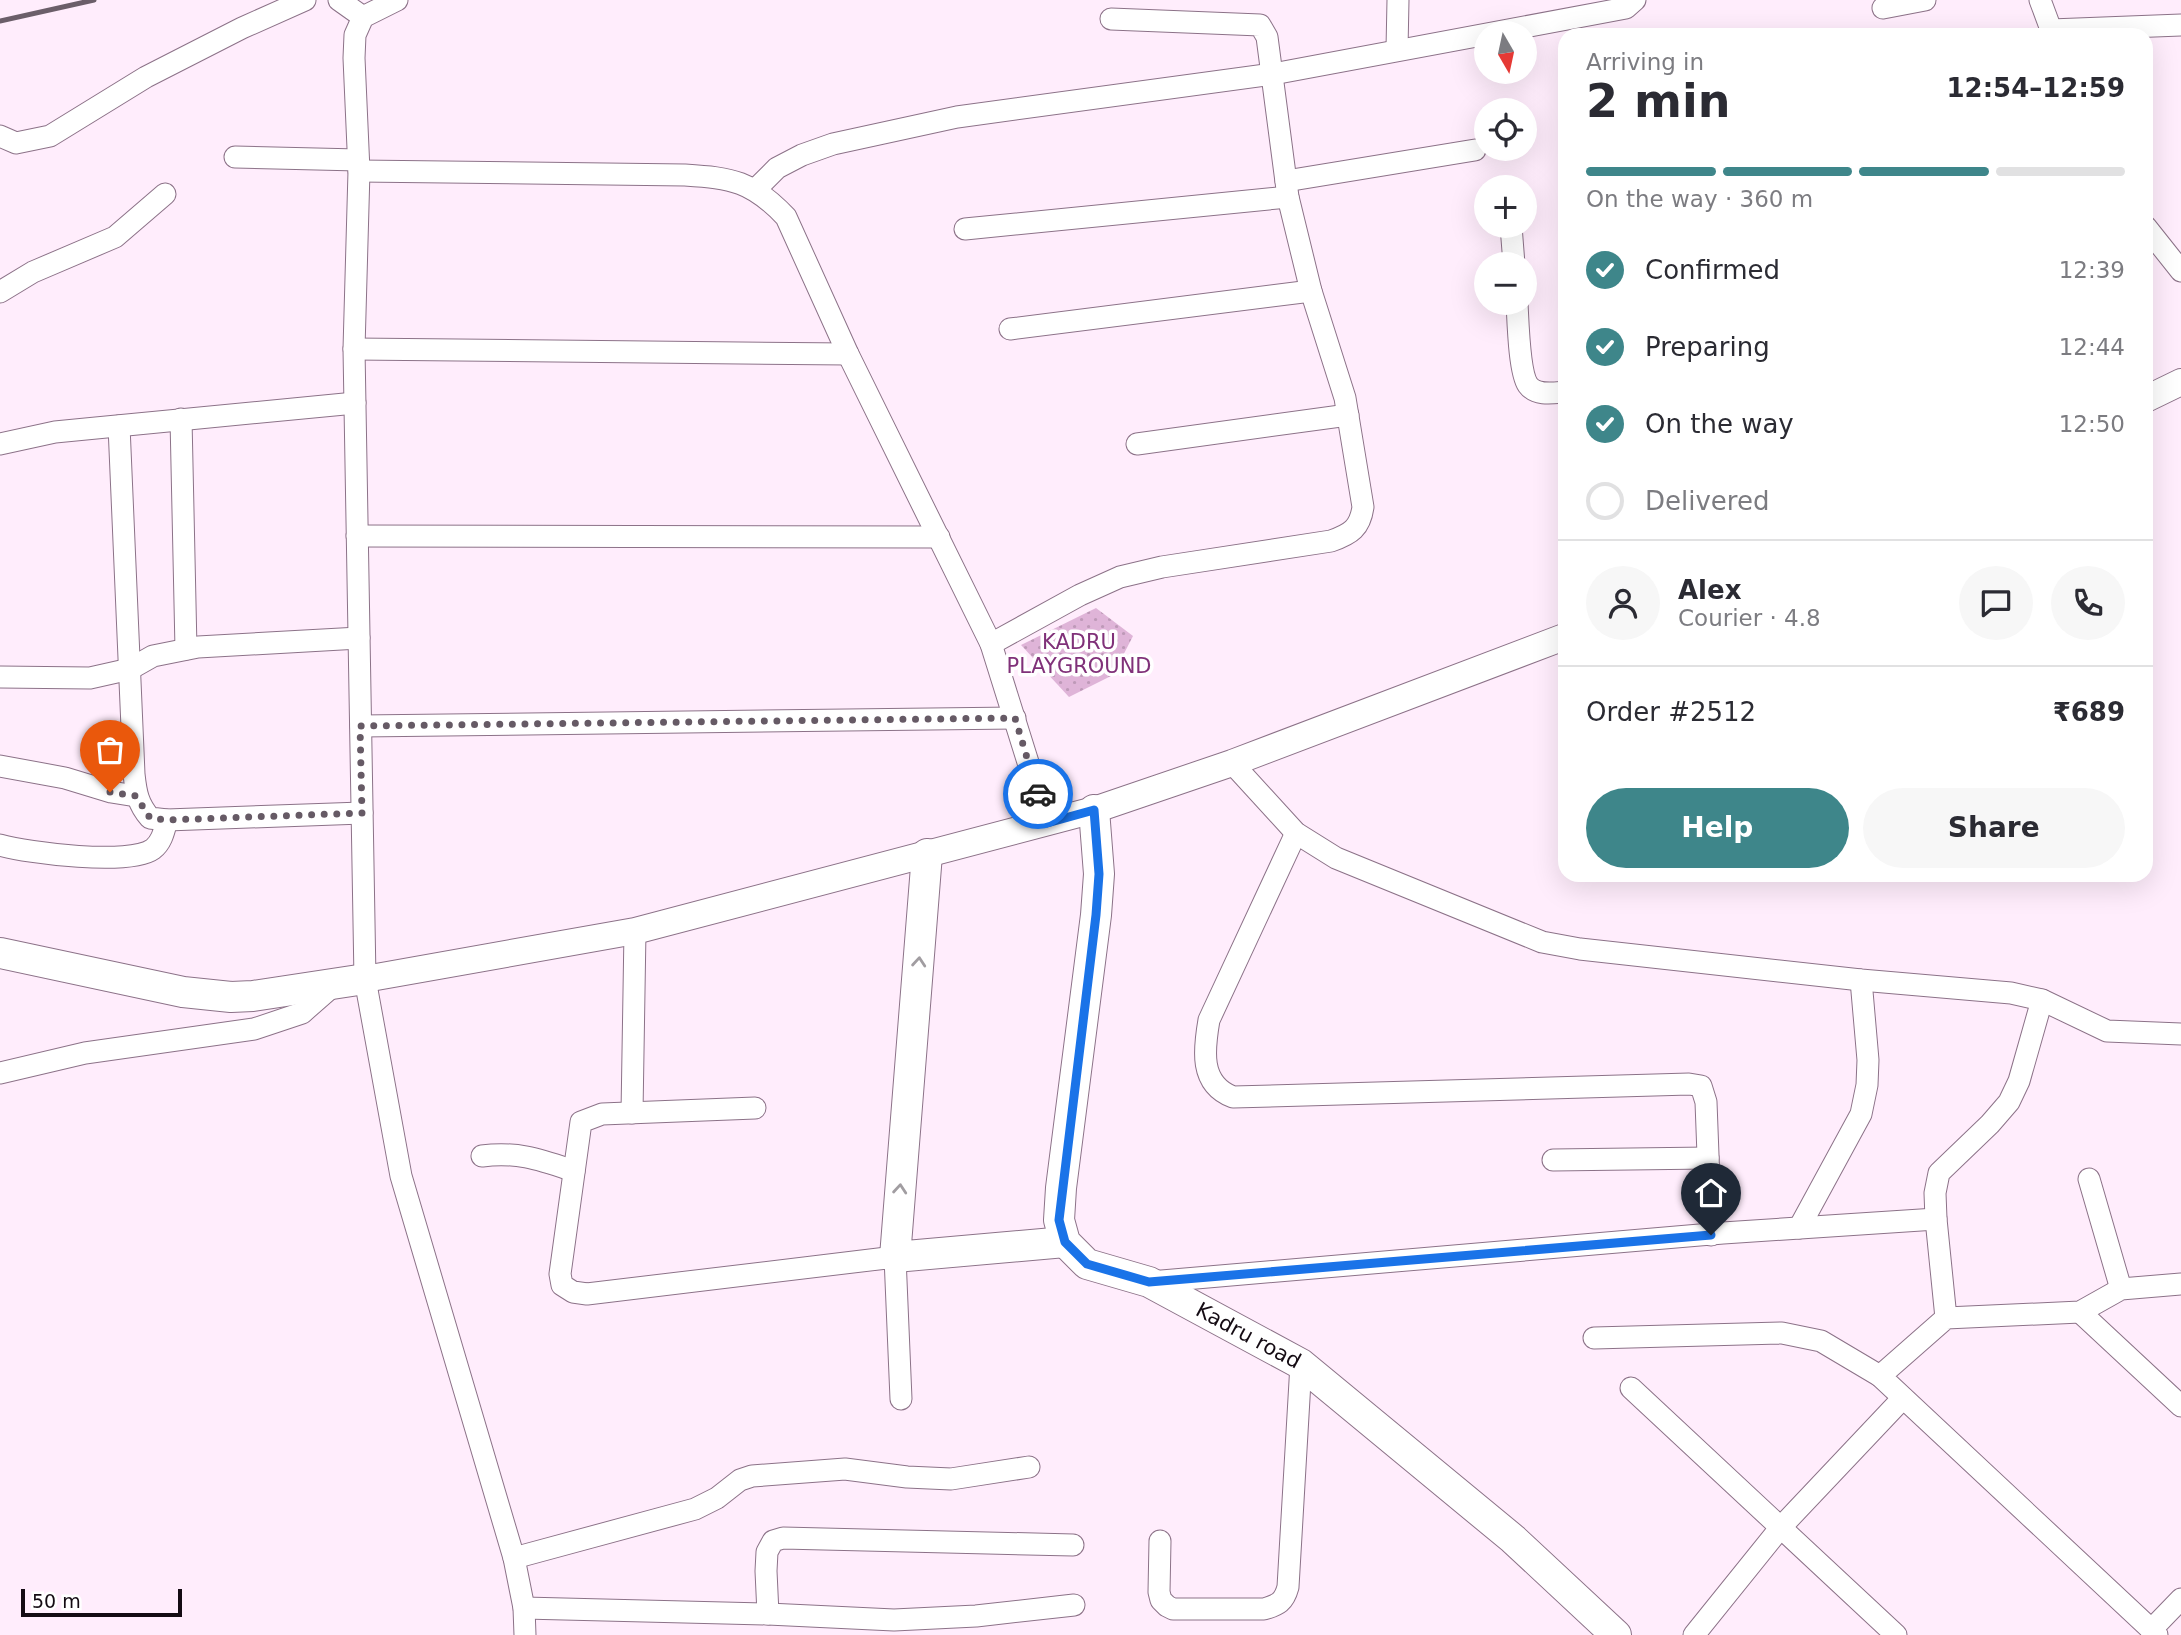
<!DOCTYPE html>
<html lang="en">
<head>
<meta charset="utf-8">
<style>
	body { margin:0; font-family:"DejaVu Sans",sans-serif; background:#f7f7f7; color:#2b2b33; height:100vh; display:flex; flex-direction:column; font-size:26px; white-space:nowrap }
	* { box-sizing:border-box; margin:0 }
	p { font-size:23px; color:#7c7c81 }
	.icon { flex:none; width:38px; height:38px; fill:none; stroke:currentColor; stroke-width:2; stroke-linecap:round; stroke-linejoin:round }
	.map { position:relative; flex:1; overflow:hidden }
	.panel { position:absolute; left:1558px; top:28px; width:595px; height:854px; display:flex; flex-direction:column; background:#fff; border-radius:21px; box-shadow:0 7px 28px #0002 }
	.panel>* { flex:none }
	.needle { width:46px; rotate:171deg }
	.tools { position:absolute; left:1474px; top:21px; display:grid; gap:14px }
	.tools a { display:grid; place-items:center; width:63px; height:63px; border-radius:50%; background:#fff; box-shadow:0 7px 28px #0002; font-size:35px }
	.scale { position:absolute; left:21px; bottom:18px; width:161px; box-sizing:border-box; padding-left:7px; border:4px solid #140b13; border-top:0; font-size:19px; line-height:24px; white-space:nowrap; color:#140b13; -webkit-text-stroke:5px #fff; paint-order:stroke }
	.pin { position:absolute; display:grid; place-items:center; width:60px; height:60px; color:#fff; margin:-72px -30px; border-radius:50% 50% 50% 0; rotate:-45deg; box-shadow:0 0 7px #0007 }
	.pin .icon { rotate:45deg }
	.courier { position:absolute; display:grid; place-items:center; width:70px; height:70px; margin:-35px; border:5px solid #1a73e8; border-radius:50%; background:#fff; color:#222; box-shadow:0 2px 9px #0007 }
	.head em { font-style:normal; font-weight:700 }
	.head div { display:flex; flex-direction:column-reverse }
	.head { display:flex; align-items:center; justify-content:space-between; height:119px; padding:0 28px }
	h1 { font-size:46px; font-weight:700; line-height:52px }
	.bar { display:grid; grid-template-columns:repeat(4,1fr); gap:10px 7px; align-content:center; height:84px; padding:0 28px }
	.bar i { height:9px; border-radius:5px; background:#e1e1e2 }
	.bar .on { background:#3e868a }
	.bar p { grid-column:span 4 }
	.line { display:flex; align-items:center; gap:18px; padding:0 28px; border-top:2px solid #e1e1e2 }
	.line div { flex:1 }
	.round { display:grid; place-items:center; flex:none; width:74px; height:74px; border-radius:37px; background:#f7f7f7 }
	ol { padding:0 28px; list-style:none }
	li { display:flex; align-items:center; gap:21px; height:77px }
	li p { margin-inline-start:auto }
	li .icon { padding:7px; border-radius:50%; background:#3e868a; color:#fff; stroke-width:4 }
	li:last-child { color:#7c7c81 }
	li i { width:38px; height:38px; border:4px solid #e1e1e2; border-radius:50% }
	.cta { display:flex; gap:14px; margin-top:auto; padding:14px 28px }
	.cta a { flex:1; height:80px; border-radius:42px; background:#3e868a; color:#fff; font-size:28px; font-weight:700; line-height:80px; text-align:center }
	.cta a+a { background:#f7f7f7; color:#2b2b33 }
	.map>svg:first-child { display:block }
	.park { fill:url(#park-dots) }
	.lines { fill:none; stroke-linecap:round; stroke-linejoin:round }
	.minor-casing { stroke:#8c7288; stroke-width:23 }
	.tertiary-casing { stroke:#8c7288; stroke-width:28 }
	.secondary-casing { stroke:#8c7288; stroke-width:32 }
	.minor { stroke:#fff; stroke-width:21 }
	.tertiary { stroke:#fff; stroke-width:26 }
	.secondary { stroke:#fff; stroke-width:30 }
	.rail { stroke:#6b5e69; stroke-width:5 }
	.oneway { stroke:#a19da1 }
	.done { stroke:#665a65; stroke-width:7; stroke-dasharray:0 12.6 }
	.route { stroke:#1a73e8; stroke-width:9 }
	.labels { text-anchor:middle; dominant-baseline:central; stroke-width:7; stroke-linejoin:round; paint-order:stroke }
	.park-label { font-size:21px; fill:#803179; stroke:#fff }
	.street-label { font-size:21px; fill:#140b13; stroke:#fff }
</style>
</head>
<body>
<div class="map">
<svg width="2181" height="1635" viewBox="0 0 2181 1635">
	<defs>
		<pattern id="park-dots" width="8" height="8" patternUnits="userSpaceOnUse" patternTransform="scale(1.75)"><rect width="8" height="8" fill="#dfb4d8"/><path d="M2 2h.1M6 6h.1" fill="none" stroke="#be99b8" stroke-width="1.8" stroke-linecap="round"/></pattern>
	</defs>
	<rect width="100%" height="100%" fill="#ffedfc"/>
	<polygon class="park" points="1096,608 1133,636 1113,675 1069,697 1021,645"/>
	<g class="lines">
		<g class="minor-casing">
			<g id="minor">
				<polyline points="339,0 363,17"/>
				<polyline points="397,0 363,17 355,35 354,58 359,171 354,349 365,979 401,1176 514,1558 524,1608 525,1635"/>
				<polyline points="2040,0 2053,35"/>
				<polyline points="1883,8 1925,0"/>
				<polyline points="2051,30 2181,25"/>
				<polyline points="1397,49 1398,0"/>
				<polyline points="0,136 16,143 50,136 146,77 242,28 305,0"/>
				<polyline points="235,157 358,160"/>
				<path d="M359,171L685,175C732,178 752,181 786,217L848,354L991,644L1047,823"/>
				<polyline points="1286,181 1475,150"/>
				<polyline points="755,190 777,168 802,155 833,144 957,117 1273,74 1626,8 1635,0"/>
				<polyline points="1511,226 1514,264"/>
				<polyline points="2146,227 2181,271"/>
				<polyline points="965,229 1288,197"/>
				<polyline points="0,292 33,272 115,237 165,194"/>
				<path d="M1517,303C1518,320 1519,372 1528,385C1536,396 1553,393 1564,392"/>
				<polyline points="1010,329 1311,291"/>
				<polyline points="354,349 848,354"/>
				<polyline points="181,419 186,649"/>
				<path d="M119,426L134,774C136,793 138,804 150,818L167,820L362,813"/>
				<polyline points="0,444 55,432 96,428 355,403"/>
				<polyline points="1137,444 1348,415"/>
				<polyline points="357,536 939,537"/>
				<path d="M991,644L1080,595L1120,577L1162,567L1331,541C1351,534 1360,528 1363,507L1345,398L1311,291L1288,197L1267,37L1260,25L1111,19"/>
				<polyline points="0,677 90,678 130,669 153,656 198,647 359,638"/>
				<polyline points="361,726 1015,718"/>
				<polyline points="1232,763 1296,833 1336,858 1542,942 1580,949 1861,980 2011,993 2042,1000 2107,1031 2181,1034"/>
				<polyline points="0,766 65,778 111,792 136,796"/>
				<path d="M1296,833L1209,1020C1204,1049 1199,1084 1233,1097L1689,1084L1701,1086L1706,1102L1711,1235"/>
				<path d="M0,845C28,853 130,866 153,849C162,842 164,831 167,820"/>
				<polyline points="0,1073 85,1053 254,1029 302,1013 335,984"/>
				<polyline points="755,1108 602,1114 581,1122 560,1274 562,1285 573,1292 587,1294 895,1257 901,1399"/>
				<polyline points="632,1113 635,931"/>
				<path d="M482,1156C517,1151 541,1160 574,1171"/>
				<polyline points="1553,1160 1708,1158"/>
				<polyline points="2089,1179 2121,1289"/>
				<polyline points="1799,1228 1861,1114 1867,1085 1868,1060 1861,980"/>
				<polyline points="1150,1282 1723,1233 1936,1219"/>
				<polyline points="2080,1312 2181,1406"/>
				<polyline points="1946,1318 1936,1219 1935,1193 1939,1173 1990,1124 2009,1102 2019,1081 2042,1000"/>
				<polyline points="1594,1338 1782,1333 1821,1341 1880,1376"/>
				<polyline points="1631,1388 1896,1635"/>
				<path d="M1160,1541L1159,1592L1161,1600L1167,1606L1173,1609H1264C1278,1605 1284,1602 1288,1587L1301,1364"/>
				<polyline points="514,1558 695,1509 717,1498 740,1480 752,1476 845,1469 907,1477 951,1479 1029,1467"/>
				<polyline points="524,1608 768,1614 894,1620 976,1616 1074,1605"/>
				<polyline points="768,1614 766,1571 767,1552 773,1541 783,1538 1073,1545"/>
				<polyline points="2151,1630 2181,1599"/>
				<polyline points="1694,1635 1781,1527 1903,1398"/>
				<polyline points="2157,1635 1880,1376 1946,1318 2080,1312 2121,1289 2181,1284"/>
			</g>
		</g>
		<g class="tertiary-casing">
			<g id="tertiary">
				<polyline points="2146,399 2181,382"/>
				<polyline points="365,979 635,931 1094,810 1232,763 1564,637"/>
			</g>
		</g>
		<g class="secondary-casing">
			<g id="secondary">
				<path id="s1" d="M1094,810L1099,874L1096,915L1061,1188L1059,1220L1065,1242L1087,1264L1149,1282L1301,1364L1513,1539L1616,1635"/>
				<polyline points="927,854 895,1257 1065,1242"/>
				<polyline points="0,953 183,992 231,997 253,996 365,979"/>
			</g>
		</g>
		<use href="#minor" class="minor"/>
		<use href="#tertiary" class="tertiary"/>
		<use href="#secondary" class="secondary"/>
		<polyline class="rail" points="0,21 94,0"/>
	</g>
	<defs><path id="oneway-chevron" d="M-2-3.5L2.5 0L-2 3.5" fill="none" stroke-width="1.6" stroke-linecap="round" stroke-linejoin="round" transform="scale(1.75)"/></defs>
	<g class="oneway">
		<use href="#oneway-chevron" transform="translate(919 962) rotate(-85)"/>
		<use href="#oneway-chevron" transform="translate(900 1189) rotate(-85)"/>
	</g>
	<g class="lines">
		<polyline class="done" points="110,792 136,796 150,818 167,820 362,813 360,726 1015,718 1038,794"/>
		<polyline class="route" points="1038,794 1047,823 1094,810 1099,874 1096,915 1059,1220 1065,1242 1087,1264 1149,1282 1711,1235"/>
	</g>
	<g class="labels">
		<g class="park-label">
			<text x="1079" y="642">KADRU<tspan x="1079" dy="24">PLAYGROUND</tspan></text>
		</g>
		<g class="street-label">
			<text stroke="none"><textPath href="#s1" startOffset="644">Kadru road</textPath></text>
		</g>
	</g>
</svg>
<div class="tools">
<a><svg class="needle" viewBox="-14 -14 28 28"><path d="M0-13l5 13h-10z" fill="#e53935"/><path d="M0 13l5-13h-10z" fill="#7c7c81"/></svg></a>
<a><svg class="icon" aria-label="locate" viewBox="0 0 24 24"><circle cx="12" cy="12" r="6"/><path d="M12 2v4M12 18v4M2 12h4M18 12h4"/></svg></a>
<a>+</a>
<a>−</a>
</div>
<div class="scale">50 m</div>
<div class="pin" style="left:110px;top:792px;background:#ea580c"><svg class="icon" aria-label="bag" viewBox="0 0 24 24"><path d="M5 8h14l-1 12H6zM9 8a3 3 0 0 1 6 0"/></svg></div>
<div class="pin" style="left:1711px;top:1235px;background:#1f2937"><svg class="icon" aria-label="home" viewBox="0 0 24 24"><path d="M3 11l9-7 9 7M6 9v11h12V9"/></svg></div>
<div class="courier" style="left:1038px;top:794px"><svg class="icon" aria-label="car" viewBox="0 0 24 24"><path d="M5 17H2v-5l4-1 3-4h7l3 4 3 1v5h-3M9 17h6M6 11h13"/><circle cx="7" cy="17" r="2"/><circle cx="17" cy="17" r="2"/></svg></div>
<section class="panel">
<div class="head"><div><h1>2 min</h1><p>Arriving in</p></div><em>12:54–12:59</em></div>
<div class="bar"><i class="on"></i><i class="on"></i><i class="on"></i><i></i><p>On the way · 360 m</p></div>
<ol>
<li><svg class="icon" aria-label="check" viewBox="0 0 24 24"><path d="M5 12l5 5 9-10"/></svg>Confirmed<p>12:39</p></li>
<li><svg class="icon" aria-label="check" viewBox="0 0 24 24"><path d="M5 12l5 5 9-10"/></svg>Preparing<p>12:44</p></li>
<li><svg class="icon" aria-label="check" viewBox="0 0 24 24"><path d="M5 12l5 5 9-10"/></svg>On the way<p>12:50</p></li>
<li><i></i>Delivered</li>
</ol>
<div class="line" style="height:126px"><a class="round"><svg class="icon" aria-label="person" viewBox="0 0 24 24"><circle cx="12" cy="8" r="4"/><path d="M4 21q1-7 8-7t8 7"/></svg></a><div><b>Alex</b><p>Courier · 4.8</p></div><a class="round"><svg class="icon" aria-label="chat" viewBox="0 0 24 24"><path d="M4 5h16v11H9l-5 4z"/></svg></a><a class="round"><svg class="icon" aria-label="phone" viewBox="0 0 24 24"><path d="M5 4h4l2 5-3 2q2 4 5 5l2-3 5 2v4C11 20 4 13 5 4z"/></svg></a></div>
<div class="line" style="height:91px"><div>Order #2512</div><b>₹689</b></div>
<div class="cta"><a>Help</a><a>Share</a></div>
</section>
</div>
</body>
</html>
